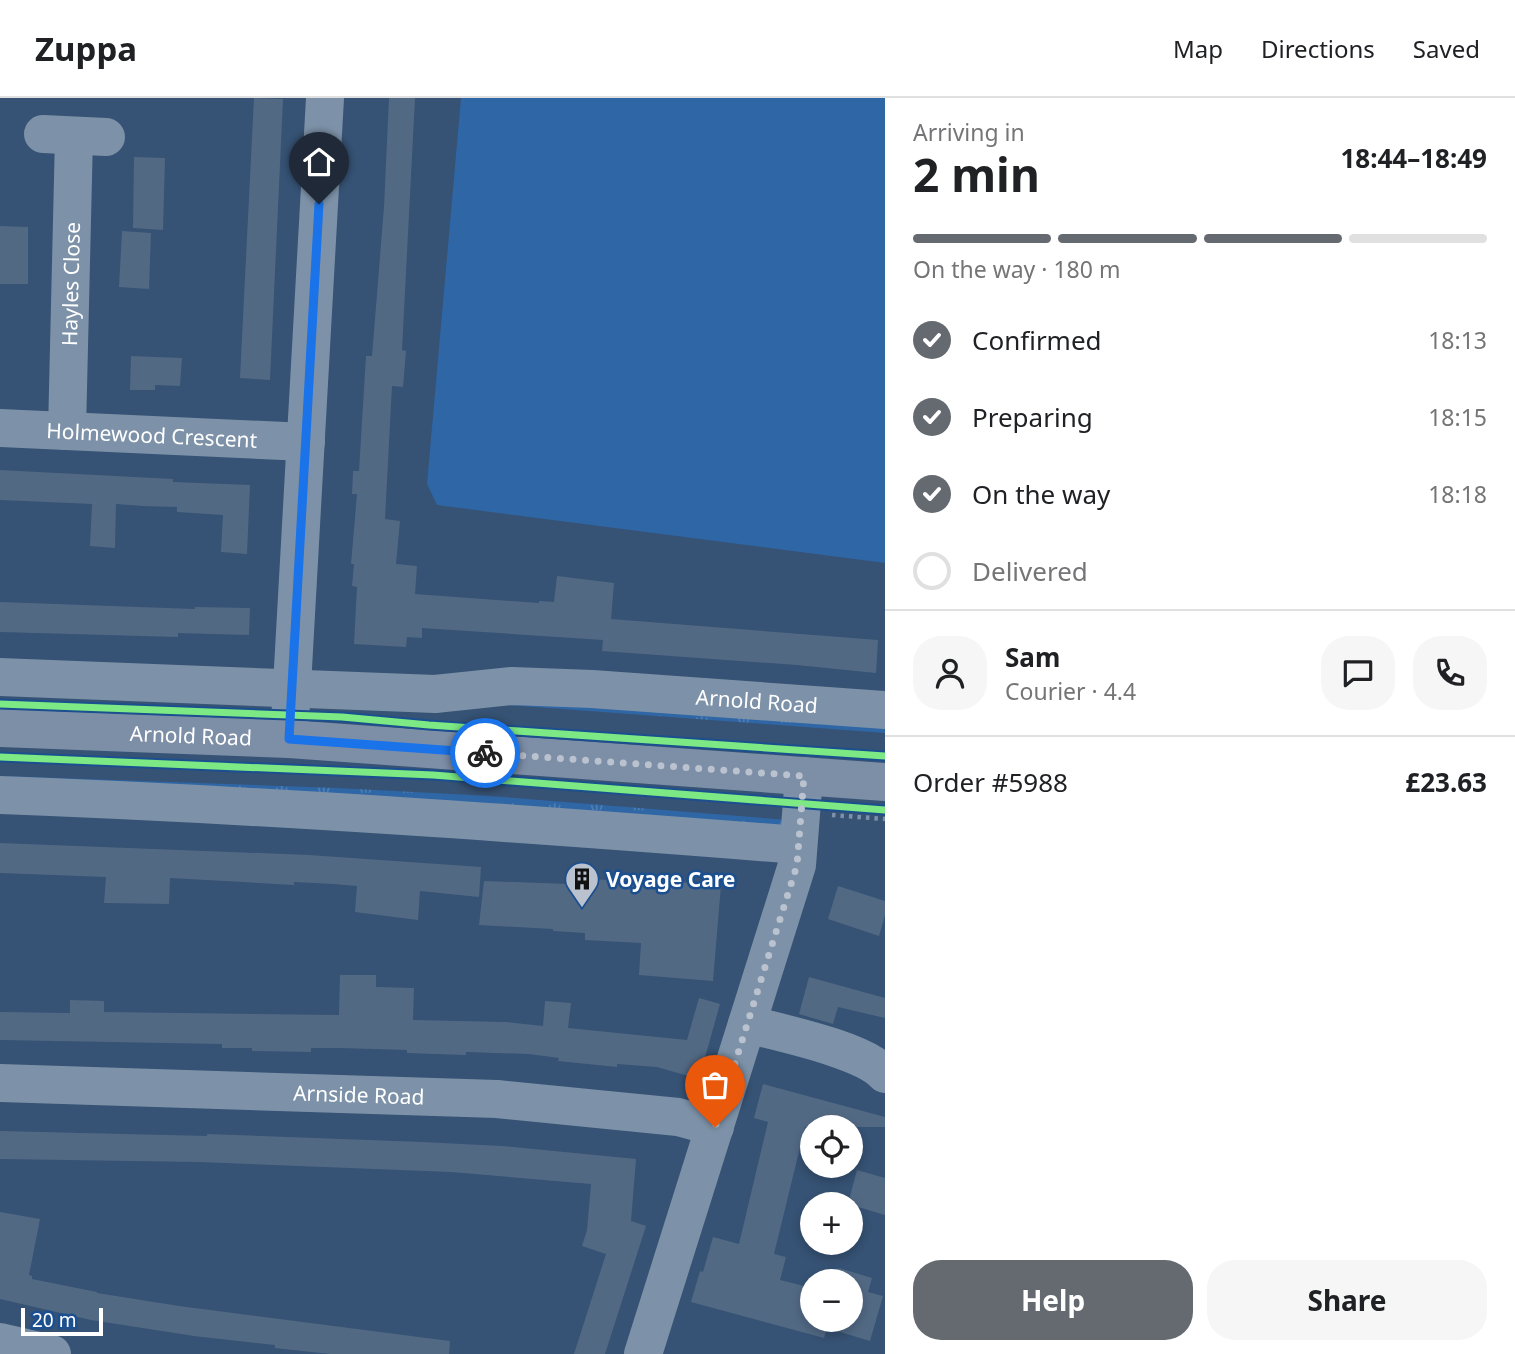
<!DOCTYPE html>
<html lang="en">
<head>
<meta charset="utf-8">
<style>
	body { margin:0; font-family:"Noto Sans",sans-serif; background:#f6f6f6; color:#202124; height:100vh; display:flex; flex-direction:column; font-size:26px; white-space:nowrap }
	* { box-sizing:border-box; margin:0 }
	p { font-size:23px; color:#757577 }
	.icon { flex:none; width:38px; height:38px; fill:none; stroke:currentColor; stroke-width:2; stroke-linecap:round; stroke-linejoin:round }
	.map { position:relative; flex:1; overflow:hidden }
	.drawer { display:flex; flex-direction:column; background:#fff; width:630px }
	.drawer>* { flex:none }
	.fabs { position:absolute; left:800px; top:1017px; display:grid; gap:14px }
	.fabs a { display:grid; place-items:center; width:63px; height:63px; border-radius:50%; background:#fff; box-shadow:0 4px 10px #0003; font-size:35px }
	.scale { position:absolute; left:21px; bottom:18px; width:82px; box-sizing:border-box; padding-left:7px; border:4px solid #fff; border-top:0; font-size:19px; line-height:24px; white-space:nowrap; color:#fff; -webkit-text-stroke:5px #1b4f8f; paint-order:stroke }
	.pin { position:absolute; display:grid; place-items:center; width:60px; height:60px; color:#fff; margin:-72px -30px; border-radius:50% 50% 50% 0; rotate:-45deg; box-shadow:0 0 7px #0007 }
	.pin .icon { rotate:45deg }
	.courier { position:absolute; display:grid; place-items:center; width:70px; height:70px; margin:-35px; border:5px solid #1a73e8; border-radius:50%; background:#fff; color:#222; box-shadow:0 2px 9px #0007 }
	.head em { font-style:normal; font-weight:700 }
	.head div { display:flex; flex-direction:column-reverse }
	.head { display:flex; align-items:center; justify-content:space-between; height:119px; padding:0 28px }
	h1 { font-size:46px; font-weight:700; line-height:52px }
	.bar { display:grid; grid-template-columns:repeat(4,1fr); gap:10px 7px; align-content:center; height:84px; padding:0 28px }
	.bar i { height:9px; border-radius:5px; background:#e0e0e0 }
	.bar .selected { background:#656970 }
	.bar p { grid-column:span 4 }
	.line { display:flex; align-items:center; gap:18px; padding:0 28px; border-top:2px solid #e0e0e0 }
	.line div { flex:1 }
	.round { display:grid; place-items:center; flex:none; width:74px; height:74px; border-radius:28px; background:#f6f6f6 }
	ol { padding:0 28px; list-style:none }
	li { display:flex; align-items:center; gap:21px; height:77px }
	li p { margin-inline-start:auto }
	li .icon { padding:7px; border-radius:50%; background:#656970; color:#fff; stroke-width:4 }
	li:last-child { color:#757577 }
	li i { width:38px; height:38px; border:4px solid #e0e0e0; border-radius:50% }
	.primary-button { display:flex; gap:14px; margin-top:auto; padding:14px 28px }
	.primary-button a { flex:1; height:80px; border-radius:28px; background:#656970; color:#fff; font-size:28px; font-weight:700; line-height:80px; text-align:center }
	.primary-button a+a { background:#f6f6f6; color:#202124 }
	header { display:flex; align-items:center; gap:42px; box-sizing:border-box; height:98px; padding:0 35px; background:#fff; border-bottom:2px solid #e0e0e0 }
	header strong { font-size:33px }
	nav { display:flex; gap:38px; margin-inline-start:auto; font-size:24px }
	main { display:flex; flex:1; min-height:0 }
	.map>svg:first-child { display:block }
	.grass { fill:url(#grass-tufts) }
	.green { fill:#2f66a5 }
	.building { fill:#526984 }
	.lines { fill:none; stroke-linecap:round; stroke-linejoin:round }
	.path { stroke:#7d92a8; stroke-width:4.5; stroke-dasharray:3.5 5; stroke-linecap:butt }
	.minor { stroke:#7d92a8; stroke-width:38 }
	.major { stroke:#7d8ea7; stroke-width:38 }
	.cycleway-casing { stroke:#1b4f8f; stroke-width:11 }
	.cycleway { stroke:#7ce984; stroke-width:7 }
	.done { stroke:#b9c2ce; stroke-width:7; stroke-dasharray:0 12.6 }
	.route { stroke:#1a73e8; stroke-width:9 }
	.labels { text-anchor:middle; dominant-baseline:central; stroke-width:5; stroke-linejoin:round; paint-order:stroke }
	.street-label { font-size:21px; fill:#fff; stroke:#1b4f8f }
	.poi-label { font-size:21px; font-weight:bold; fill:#fff; stroke:#1b4f8f; text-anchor:start }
</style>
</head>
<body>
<header>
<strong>Zuppa</strong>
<nav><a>Map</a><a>Directions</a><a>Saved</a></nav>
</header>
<main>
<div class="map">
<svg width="885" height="1256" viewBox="0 0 885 1256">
	<defs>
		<pattern id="grass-tufts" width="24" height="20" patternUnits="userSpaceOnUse" patternTransform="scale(1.75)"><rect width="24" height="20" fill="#2f66a5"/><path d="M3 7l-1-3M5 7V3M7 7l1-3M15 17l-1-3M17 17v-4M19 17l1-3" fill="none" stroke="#4e7db2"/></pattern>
	</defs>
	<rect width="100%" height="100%" fill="#365274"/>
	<g class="grass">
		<polygon points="455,603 885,621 885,635"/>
		<polygon points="0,678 337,690 490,698 788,722 787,732"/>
	</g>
	<polygon class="green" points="461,0 885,0 885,465 437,407 427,386"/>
	<g class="building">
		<polygon points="254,0 283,1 270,282 240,280"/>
		<polygon points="389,0 415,0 402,252 406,253 403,289 392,288 385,421 400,423 396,466 417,468 415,496 539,505 539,503 554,504 557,478 614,485 611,521 878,542 876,575 797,567 602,553 603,542 422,530 422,540 407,539 406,549 354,546 357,489 352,488 354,466 351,466 357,396 352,396 353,373 359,373 366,258 372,258 384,109"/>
		<polygon points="134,59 165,60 163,132 133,130"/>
		<polygon points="0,128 28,129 28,186 0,186"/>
		<polygon points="122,133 151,135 149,191 119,189"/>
		<polygon points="131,258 182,260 180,288 155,287 155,292 130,292"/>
		<polygon points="0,372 173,381 173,384 250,387 247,456 221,454 223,417 177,414 177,409 143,408 116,406 115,450 90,448 92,406 0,402"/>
		<polygon points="0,504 195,511 195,509 250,510 249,537 178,535 178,539 0,534"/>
		<polygon points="0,745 309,757 481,769 479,799 420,793 418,822 355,814 357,788 333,786 294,784 294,787 170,780 169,806 104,805 106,779 0,775"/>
		<polygon points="608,779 721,787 713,883 639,877 641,845 585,842 585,835 553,833 553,831 479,827 484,783 568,786 568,780 608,782"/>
		<polygon points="838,788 885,803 885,817 879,838 828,821"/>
		<polygon points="340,877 376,877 376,889 414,890 413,922 505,924 543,928 545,903 571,905 568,930 687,942 699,900 720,906 699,981 657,969 617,966 617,969 558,963 559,960 529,956 466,954 466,957 436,956 407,955 407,952 340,950 311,950 311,954 252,953 252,950 222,950 222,946 0,942 0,914 70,915 70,902 104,903 104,914 339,917"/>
		<polygon points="809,879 885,900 885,920 838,909 833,926 799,916"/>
		<polygon points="763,986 885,1019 885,1029 805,1029 774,1156 786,1159 780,1182 812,1190 812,1222 850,1222 850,1183 835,1183 839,1170 872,1180 868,1194 883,1198 870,1243 827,1230 824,1240 691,1204 700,1173 703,1174 713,1139 739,1146 768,1024 754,1020"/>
		<polygon points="0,1033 207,1038 207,1036 422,1044 502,1048 636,1061 631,1123 646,1128 605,1256 574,1256 606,1156 582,1148 587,1132 591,1086 451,1074 199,1064 0,1061"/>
		<polygon points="857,1072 885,1080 885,1117 848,1106"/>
		<polygon points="0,1114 40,1121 29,1177 32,1178 32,1181 97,1194 97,1195 179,1208 450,1243 449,1256 330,1256 275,1250 275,1247 194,1238 91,1222 0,1201"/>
	</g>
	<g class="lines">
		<polyline class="path" points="832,717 885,721"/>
		<g class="minor">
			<polyline points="43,36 106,39"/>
			<path id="s1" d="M0,330L306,344"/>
			<path id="s2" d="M67,333L74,38"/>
			<path id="s3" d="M0,579L435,596L512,588L592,591L885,612"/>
			<polyline points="289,641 325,0"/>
			<path d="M0,697C267,707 532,726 798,747"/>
			<path d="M747,926C781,935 864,952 885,976"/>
			<path id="s4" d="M0,985L497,1001L678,1019L715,1029"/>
			<polyline points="0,1244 52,1256"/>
			<polyline points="643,1256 797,767 804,678"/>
		</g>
		<path class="major" id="s5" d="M0,630L289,641L885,684"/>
		<g class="cycleway-casing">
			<g id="cycleway">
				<polyline points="0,606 342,619 429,627 885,658"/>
				<polyline points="0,659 433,677 885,712"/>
			</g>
		</g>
		<use href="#cycleway" class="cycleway"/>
	</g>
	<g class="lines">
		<polyline class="done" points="485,655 804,678 797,767 715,1029"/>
		<polyline class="route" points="319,106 289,641 485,655"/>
	</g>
	<defs>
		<g id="building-pin" transform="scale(1.75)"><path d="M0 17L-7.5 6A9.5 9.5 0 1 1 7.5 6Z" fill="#b9c2ce" stroke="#1b4f8f"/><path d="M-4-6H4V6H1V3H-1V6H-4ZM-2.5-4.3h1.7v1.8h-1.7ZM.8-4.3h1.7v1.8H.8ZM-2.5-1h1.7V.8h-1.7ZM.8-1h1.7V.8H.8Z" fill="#111"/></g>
	</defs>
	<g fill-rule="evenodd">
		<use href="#building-pin" x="582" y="781"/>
	</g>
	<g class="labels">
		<g class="street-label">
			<text stroke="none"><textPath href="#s2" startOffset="147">Hayles Close</textPath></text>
			<text stroke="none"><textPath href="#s1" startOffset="152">Holmewood Crescent</textPath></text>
			<text stroke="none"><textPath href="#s3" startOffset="758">Arnold Road</textPath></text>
			<text stroke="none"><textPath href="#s5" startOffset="191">Arnold Road</textPath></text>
			<text stroke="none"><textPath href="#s4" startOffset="359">Arnside Road</textPath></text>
		</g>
		<g class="poi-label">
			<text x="606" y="781">Voyage Care</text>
		</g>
	</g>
</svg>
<div class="fabs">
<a><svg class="icon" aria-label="locate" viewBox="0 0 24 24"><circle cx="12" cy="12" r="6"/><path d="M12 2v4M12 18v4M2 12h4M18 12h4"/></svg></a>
<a>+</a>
<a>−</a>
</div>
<div class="scale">20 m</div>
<div class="pin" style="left:715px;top:1029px;background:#ea580c"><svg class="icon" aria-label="bag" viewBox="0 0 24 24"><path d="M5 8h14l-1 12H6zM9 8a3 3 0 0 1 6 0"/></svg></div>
<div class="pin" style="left:319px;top:106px;background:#1f2937"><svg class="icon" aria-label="home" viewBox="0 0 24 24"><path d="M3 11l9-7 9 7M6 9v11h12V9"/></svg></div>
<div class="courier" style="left:485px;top:655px"><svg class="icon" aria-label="bike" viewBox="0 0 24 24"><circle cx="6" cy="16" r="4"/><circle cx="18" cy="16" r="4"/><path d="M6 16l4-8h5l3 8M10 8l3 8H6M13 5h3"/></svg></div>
</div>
<section class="drawer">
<div class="head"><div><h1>2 min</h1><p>Arriving in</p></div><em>18:44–18:49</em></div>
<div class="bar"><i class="selected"></i><i class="selected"></i><i class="selected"></i><i></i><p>On the way · 180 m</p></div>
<ol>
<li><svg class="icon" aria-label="check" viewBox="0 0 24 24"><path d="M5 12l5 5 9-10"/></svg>Confirmed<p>18:13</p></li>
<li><svg class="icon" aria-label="check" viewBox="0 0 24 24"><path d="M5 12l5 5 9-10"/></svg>Preparing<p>18:15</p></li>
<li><svg class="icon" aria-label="check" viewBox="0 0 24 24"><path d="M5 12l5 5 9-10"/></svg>On the way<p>18:18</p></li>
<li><i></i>Delivered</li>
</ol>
<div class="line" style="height:126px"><a class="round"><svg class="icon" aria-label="person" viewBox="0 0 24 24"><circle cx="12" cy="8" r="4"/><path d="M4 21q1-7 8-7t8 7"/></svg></a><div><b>Sam</b><p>Courier · 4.4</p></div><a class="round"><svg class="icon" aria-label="chat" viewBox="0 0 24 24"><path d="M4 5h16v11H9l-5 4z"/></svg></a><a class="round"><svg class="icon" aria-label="phone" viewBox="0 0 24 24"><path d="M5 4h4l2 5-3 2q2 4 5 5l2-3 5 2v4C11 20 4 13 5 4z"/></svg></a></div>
<div class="line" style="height:91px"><div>Order #5988</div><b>£23.63</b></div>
<div class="primary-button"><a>Help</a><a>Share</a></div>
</section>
</main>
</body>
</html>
